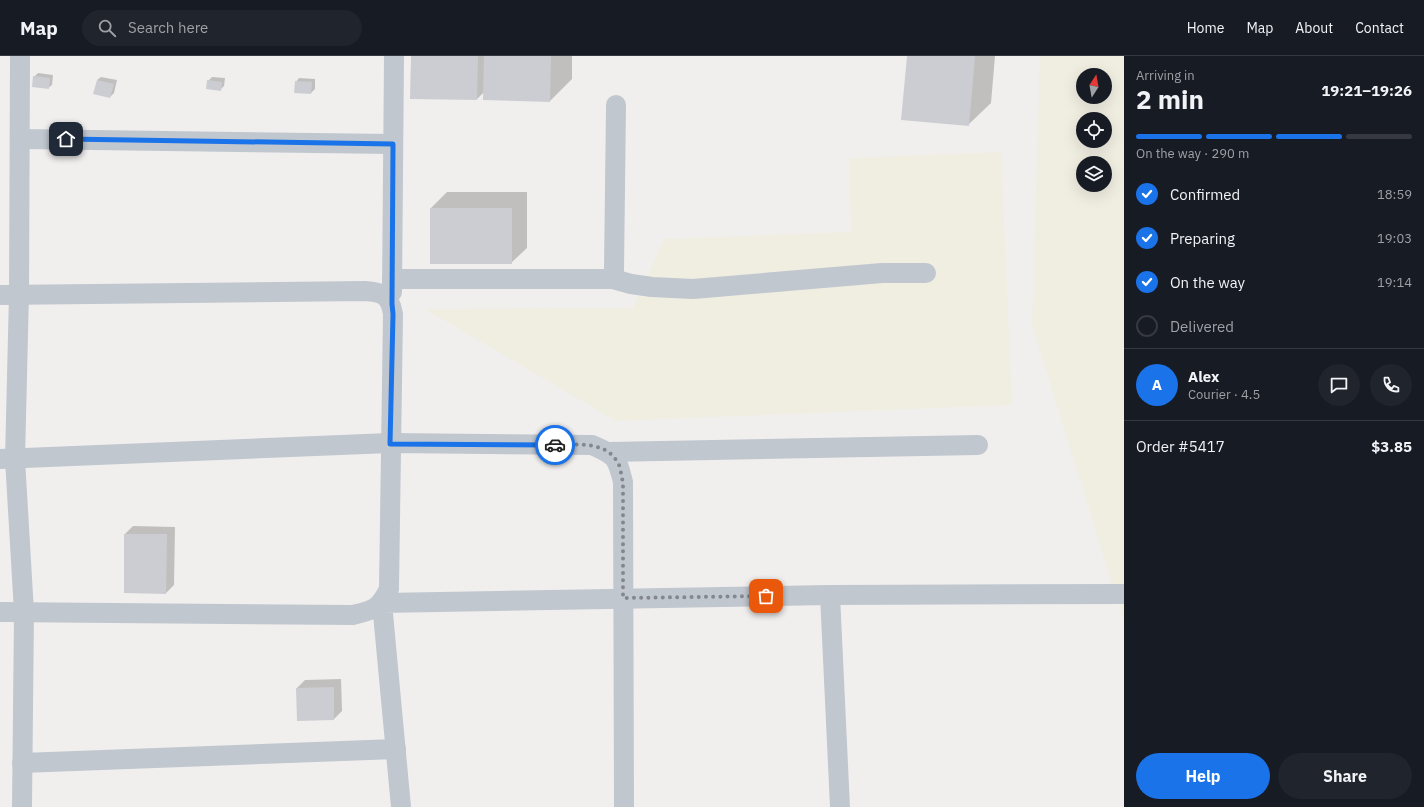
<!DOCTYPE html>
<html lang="en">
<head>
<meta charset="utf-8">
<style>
	body { margin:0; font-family:"IBM Plex Sans",sans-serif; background:#20242c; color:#f1f3f6; height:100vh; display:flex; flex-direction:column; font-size:15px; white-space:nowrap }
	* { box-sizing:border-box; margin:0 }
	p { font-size:13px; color:#9ea1a6 }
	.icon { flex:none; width:22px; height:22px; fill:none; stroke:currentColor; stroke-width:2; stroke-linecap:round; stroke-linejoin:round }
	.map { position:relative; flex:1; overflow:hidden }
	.drawer { display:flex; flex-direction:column; background:#171b24; width:300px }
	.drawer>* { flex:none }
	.needle { width:26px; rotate:11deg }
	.controls { position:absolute; left:1076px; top:12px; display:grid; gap:8px }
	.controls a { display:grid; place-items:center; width:36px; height:36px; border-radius:50%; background:#171b24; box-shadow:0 4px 16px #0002; font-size:20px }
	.pin { position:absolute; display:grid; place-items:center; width:34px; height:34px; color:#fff; margin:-17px; border-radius:8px; box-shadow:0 2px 6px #0006 }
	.courier { position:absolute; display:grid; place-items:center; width:40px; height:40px; margin:-20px; border:3px solid #1a73e8; border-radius:50%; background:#fff; color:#222; box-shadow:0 1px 5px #0007 }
	.summary em { font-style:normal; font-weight:700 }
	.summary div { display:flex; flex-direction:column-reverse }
	.summary { display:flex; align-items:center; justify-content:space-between; height:68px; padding:0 12px }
	h1 { font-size:26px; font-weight:700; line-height:30px }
	.bar { display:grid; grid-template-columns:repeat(4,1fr); gap:6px 4px; align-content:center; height:48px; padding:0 12px }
	.bar i { height:5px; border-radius:3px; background:#363941 }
	.bar .on { background:#1a73e8 }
	.bar p { grid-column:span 4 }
	.line { display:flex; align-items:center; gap:10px; padding:0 12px; border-top:1px solid #363941 }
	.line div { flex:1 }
	.round { display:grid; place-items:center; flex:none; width:42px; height:42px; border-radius:21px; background:#20242c }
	ol { padding:0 12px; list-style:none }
	li { display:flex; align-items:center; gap:12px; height:44px }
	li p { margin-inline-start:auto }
	li .icon { padding:4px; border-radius:50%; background:#1a73e8; color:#fff; stroke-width:4 }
	li:last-child { color:#9ea1a6 }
	li i { width:22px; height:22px; border:2px solid #363941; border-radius:50% }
	.action { display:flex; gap:8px; margin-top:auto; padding:8px 12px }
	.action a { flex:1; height:46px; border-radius:24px; background:#1a73e8; color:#fff; font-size:16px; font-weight:700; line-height:46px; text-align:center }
	.action a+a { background:#20242c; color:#f1f3f6 }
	header { display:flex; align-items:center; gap:24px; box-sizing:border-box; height:56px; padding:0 20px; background:#171b24; border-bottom:1px solid #363941 }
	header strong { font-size:19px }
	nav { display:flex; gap:22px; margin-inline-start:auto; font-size:14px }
	.search { width:280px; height:36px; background:#20242c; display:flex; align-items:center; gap:10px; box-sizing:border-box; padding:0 14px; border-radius:22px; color:#9ea1a6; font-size:15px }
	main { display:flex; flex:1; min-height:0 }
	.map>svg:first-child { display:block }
	.sand { fill:#f0ede1; fill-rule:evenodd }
	.shadow { fill:#0003 }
	.building { fill:#cccdd2 }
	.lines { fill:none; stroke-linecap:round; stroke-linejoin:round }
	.street { stroke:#c1c7cf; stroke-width:20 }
	.done { stroke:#84878e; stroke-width:4; stroke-dasharray:0 7.2 }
	.route { stroke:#1a73e8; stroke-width:5 }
</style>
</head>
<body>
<header>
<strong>Map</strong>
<div class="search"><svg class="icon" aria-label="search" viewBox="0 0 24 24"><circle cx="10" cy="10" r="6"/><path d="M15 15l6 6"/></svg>Search here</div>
<nav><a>Home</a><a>Map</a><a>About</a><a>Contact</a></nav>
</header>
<main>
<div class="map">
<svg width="1124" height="751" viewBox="0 0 1124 751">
	<rect width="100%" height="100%" fill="#f1efee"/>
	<g class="sand">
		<path d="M1040,0H1124V566L1032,269ZM1083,19H1105V41H1083ZM1083,63H1105V85H1083ZM1083,107H1105V129H1083Z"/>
		<polygon points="1001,96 1012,349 616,365 425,253 633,252 664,183 851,176 849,102"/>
	</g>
	<g class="shadow">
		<polygon points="412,0 572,0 572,23 550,45 484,36 477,43"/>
		<polygon points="908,0 995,0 991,47 968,69"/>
		<polygon points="38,17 53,19 52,29 48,32 34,21"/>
		<polygon points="101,21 117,24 114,37 110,41 97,24"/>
		<polygon points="212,21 225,22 224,30 220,34 208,25"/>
		<polygon points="299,22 315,23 315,33 311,37 296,26"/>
		<polygon points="447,136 527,136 527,192 511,207 431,152"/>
		<polygon points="133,470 175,471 174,529 166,537 125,478"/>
		<polygon points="341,623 342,655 334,663 297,632 305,624"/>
	</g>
	<g class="building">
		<polygon points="411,0 478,0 477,44 410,43"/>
		<polygon points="484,0 551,0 550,46 483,44"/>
		<polygon points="907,0 975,0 969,70 901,64"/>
		<polygon points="33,20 50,22 49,33 32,31"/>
		<polygon points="97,24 114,28 110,42 93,38"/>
		<polygon points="207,24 222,26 221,35 206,33"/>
		<polygon points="295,25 312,26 311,38 294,37"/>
		<rect x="430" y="152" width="82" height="56"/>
		<polygon points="124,478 167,478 166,538 124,537"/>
		<polygon points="334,631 334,664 297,665 296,632"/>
	</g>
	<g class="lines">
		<g class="street">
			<polyline points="20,0 19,238 15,403 24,556 22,751"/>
			<polyline points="20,83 393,88"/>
			<polyline points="392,223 613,223 614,214 616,49"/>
			<polyline points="613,223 631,228 652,231 693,233 882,217 926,217"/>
			<polyline points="392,236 394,0"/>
			<path d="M0,239L365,235C382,236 390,239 393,258L389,533C379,553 374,554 353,559L0,556"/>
			<polyline points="609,396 978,389"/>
			<path d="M0,403L390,387L592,389C615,399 617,401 623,426L624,751"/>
			<polyline points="830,539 840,751"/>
			<polyline points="22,707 396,693"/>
			<polyline points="401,751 382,547 830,539 1124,538"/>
		</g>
	</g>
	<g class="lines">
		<path class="done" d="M555,389C577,389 605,384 618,407C621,412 621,420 623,426V542L766,540"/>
		<polyline class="route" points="66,83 393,88 392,248 393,258 390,388 555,389"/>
	</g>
</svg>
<div class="controls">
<a><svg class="needle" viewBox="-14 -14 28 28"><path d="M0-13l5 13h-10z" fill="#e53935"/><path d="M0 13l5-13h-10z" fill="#9ea1a6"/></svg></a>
<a><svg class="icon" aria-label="locate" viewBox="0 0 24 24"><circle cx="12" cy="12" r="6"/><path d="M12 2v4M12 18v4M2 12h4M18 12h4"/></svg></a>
<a><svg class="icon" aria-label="layers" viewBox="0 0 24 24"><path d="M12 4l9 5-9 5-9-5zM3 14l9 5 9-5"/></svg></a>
</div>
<div class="pin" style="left:766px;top:540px;background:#ea580c"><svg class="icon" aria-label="bag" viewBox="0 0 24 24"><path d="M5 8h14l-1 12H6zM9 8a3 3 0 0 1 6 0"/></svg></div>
<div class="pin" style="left:66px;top:83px;background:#1f2937"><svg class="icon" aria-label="home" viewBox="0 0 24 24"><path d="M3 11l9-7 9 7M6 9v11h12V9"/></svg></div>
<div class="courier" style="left:555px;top:389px"><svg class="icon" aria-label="car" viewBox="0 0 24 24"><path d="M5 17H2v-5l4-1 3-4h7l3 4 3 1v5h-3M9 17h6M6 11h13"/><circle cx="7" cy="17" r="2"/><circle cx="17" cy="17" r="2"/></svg></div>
</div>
<section class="drawer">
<div class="summary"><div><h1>2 min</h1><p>Arriving in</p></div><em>19:21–19:26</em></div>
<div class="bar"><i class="on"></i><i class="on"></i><i class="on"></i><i></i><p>On the way · 290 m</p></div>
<ol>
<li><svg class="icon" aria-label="check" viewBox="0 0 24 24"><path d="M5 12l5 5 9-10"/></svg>Confirmed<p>18:59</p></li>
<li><svg class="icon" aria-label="check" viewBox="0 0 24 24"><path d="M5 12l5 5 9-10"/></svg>Preparing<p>19:03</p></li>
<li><svg class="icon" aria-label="check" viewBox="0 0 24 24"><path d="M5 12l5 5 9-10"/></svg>On the way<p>19:14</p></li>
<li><i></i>Delivered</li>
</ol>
<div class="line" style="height:72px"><b class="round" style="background:#1a73e8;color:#fff">A</b><div><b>Alex</b><p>Courier · 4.5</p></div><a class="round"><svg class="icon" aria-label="chat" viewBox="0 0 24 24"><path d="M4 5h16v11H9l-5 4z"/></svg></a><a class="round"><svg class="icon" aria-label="phone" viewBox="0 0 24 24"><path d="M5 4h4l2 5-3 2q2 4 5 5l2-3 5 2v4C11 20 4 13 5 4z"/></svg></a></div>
<div class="line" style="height:52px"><div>Order #5417</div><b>$3.85</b></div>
<div class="action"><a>Help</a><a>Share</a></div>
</section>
</main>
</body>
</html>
